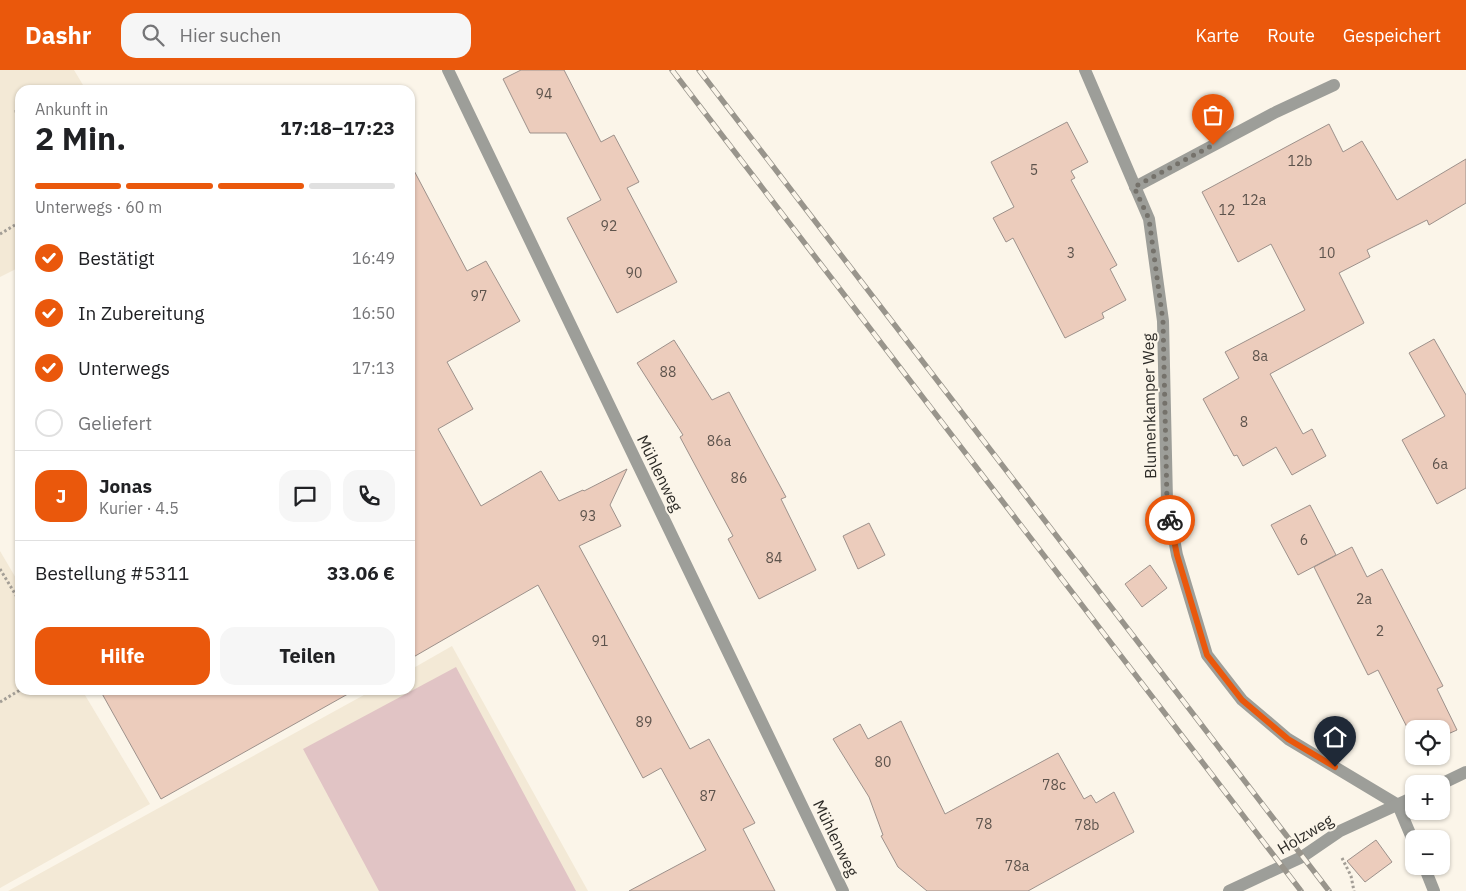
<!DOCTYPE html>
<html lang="de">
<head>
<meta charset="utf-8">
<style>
	body { margin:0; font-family:"IBM Plex Sans",sans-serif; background:#f6f6f6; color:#202124; height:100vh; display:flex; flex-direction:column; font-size:19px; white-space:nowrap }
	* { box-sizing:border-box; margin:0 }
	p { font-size:16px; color:#757577 }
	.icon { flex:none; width:28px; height:28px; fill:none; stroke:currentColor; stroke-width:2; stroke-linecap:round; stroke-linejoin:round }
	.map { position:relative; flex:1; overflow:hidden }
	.sheet { position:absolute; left:15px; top:15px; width:400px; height:610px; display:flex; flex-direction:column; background:#fff; border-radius:15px; box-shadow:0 1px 4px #0004 }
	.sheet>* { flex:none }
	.controls { position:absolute; left:1405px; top:650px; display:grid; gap:10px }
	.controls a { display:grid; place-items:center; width:45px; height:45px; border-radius:10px; background:#fff; box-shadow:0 1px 4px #0004; font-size:25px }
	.pin { position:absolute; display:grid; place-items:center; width:42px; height:42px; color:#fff; margin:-51px -21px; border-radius:50% 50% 50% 0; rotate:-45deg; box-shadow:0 0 5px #0007 }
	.pin .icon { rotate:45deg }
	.courier { position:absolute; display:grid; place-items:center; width:50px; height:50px; margin:-25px; border:4px solid #ea580c; border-radius:50%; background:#fff; color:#222; box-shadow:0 1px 6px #0007 }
	.headline em { font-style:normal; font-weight:700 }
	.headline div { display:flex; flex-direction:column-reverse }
	.headline { display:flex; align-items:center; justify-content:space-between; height:85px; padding:0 20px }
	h1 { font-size:32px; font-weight:700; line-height:38px }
	.bar { display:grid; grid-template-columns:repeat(4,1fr); gap:8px 5px; align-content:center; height:60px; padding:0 20px }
	.bar i { height:6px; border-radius:4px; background:#e0e0e0 }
	.bar .on { background:#ea580c }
	.bar p { grid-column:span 4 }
	.line { display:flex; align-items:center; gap:12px; padding:0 20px; border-top:1px solid #e0e0e0 }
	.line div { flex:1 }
	.round { display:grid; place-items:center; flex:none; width:52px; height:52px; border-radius:15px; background:#f6f6f6 }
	ol { padding:0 20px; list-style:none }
	li { display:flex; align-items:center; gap:15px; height:55px }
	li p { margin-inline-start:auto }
	li .icon { padding:5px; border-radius:50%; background:#ea580c; color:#fff; stroke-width:4 }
	li:last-child { color:#757577 }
	li i { width:28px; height:28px; border:2px solid #e0e0e0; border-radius:50% }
	.primary-button { display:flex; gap:10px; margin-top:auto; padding:10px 20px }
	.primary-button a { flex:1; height:58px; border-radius:15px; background:#ea580c; color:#fff; font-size:20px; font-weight:700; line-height:58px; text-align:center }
	.primary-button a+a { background:#f6f6f6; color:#202124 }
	header { display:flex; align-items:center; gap:30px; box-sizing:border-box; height:70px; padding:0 25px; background:#ea580c; color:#fff }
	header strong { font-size:24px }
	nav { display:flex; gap:28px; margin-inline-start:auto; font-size:18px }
	.search { width:350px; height:45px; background:#f6f6f6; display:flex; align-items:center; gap:12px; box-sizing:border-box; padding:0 18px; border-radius:15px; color:#757577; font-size:19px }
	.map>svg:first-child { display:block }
	.built { fill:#f3e9d6 }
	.pitch { fill:#e1c4c5 }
	.building { fill:#ecccbc; stroke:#9d918b }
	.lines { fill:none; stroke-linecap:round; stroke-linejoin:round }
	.path { stroke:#a39e96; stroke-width:3; stroke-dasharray:2.5 2.5; stroke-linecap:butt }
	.service { stroke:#9d9e99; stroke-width:12 }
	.minor { stroke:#9d9e99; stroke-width:12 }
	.rail-casing { stroke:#99958c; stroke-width:5.5 }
	.rail { stroke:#fbf5e9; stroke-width:4; stroke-dasharray:11; stroke-linecap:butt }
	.done { stroke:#75726b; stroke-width:5; stroke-dasharray:0 9 }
	.route { stroke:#ea580c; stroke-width:6 }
	.labels { text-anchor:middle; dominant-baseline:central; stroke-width:4; stroke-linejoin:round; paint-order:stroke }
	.number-label { font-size:14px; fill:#5d534c }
	.street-label { font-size:16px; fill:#2d2b27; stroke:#fbf5e9 }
</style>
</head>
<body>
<header>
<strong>Dashr</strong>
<div class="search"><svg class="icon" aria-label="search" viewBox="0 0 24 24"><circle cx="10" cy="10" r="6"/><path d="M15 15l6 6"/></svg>Hier suchen</div>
<nav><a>Karte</a><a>Route</a><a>Gespeichert</a></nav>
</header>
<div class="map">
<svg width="1466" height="821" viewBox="0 0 1466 821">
	<rect width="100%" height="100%" fill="#fbf5e9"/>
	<g class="built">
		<polygon points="0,0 74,0 86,20 20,20 20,197 0,207"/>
		<polygon points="0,481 20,515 20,620 82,620 150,734 0,818"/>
		<polygon points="452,576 588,821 8,821 373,620 410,620 410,600"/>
	</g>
	<polygon class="pitch" points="456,597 576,821 379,821 303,679"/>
	<g class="building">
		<polygon points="521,0 564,0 601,72 614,65 639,112 627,118 677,212 617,243 567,148 601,130 566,63 530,63 503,9"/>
		<polygon points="1067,52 1088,92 1071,101 1075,108 1071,110 1117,195 1110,199 1126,230 1102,243 1104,248 1065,268 1013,168 1006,172 993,148 1014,137 991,92"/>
		<polygon points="1329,54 1343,82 1362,71 1397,130 1466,89 1466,133 1429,155 1427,150 1367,180 1370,187 1339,203 1364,253 1270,304 1303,364 1312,359 1326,386 1292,405 1276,377 1243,396 1237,385 1234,386 1203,329 1239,308 1225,282 1305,240 1271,174 1238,192 1202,122"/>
		<polygon points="410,93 467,201 486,191 520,251 447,292 473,339 438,359 481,436 541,401 559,431 583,420 584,421 627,399 610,435 621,456 579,476 690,679 709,669 755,753 743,759 775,821 629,821 706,780 661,698 643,708 538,515 410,589"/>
		<polygon points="1434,269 1466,325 1466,418 1437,434 1402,370 1445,346 1409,283"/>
		<polygon points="674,270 712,330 729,322 786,427 781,429 816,500 759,529 728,469 733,466 680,367 683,365 637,293"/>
		<polygon points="1310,435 1336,485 1298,505 1271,455"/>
		<polygon points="869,453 885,485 858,499 843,466"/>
		<polygon points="1352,477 1367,507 1382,499 1443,616 1437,619 1457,660 1441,667 1441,659 1414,659 1414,671 1378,600 1368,605 1314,497"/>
		<polygon points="1150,495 1167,518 1142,537 1125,514"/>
		<polygon points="100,620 355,620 161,729"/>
		<polygon points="901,651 945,744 1058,683 1084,729 1091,725 1096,733 1114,722 1134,762 1028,821 927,821 898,797 881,766 883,765 869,727 833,669 860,654 868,669"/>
		<polygon points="1376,770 1392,792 1365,812 1347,791"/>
	</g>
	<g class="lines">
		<g class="path">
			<polyline points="16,40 20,72"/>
			<polyline points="0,164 20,152"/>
			<polyline points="0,499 20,532"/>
			<polyline points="0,632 20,620"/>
			<polyline points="1342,788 1351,806 1354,821"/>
		</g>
		<polyline class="service" points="1135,117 1276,42 1334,15"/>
		<g class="minor">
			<polyline points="448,0 843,821"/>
			<polyline points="1085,0 1149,149 1163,251 1167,431 1177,485 1207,585 1242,630 1288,669 1398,735 1414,773"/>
			<polyline points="1441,714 1466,702"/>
			<polyline points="1424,796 1434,821"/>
			<polyline points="1229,821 1302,787 1340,761 1414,727"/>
		</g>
		<g class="rail-casing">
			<g id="rail">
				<polyline points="672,0 1301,821"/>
				<polyline points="699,0 1329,821"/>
			</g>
		</g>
		<use href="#rail" class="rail"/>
	</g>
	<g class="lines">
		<polyline class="done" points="1170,450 1167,431 1163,251 1149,149 1134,117 1213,75"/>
		<polyline class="route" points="1170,450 1177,485 1207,585 1242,630 1288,669 1335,697"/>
	</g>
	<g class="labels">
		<g class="number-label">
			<text x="544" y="24">94</text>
			<text x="1300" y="91">12b</text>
			<text x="1034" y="100">5</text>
			<text x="1254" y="130">12a</text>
			<text x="1227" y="140">12</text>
			<text x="609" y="156">92</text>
			<text x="1071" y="183">3</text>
			<text x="1327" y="183">10</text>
			<text x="634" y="203">90</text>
			<text x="479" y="226">97</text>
			<text x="1260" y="286">8a</text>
			<text x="668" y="302">88</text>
			<text x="1244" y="352">8</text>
			<text x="719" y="371">86a</text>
			<text x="1440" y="394">6a</text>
			<text x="739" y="408">86</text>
			<text x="588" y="446">93</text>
			<text x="1304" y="470">6</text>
			<text x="774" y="488">84</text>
			<text x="1364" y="529">2a</text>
			<text x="1380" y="561">2</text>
			<text x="600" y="571">91</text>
			<text x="644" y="652">89</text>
			<text x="883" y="692">80</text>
			<text x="1054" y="715">78c</text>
			<text x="708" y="726">87</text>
			<text x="984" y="754">78</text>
			<text x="1087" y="755">78b</text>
			<text x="1017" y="796">78a</text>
		</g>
		<g class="street-label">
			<text transform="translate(1149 336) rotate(-91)">Blumenkamper Weg</text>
			<text transform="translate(660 403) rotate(64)">Mühlenweg</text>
			<text transform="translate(1305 764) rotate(-31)">Holzweg</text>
			<text transform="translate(836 768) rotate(64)">Mühlenweg</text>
		</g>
	</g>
</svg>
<div class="controls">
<a><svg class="icon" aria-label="locate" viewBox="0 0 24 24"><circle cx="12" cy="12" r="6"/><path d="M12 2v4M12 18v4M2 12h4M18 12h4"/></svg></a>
<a>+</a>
<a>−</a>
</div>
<div class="pin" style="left:1213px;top:75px;background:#ea580c"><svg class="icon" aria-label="bag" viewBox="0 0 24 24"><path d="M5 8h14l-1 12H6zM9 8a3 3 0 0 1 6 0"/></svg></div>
<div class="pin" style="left:1335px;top:697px;background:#1f2937"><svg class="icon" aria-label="home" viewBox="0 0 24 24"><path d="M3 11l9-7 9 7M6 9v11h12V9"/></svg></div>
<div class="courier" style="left:1170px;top:450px"><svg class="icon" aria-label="bike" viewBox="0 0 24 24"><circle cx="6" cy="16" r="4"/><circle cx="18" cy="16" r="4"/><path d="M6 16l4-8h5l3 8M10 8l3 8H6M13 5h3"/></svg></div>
<section class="sheet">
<div class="headline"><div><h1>2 Min.</h1><p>Ankunft in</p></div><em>17:18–17:23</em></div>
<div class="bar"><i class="on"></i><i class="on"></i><i class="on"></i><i></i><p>Unterwegs · 60 m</p></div>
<ol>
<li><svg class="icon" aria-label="check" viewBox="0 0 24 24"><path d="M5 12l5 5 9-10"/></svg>Bestätigt<p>16:49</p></li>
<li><svg class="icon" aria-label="check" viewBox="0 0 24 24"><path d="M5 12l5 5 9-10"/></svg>In Zubereitung<p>16:50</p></li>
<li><svg class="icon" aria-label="check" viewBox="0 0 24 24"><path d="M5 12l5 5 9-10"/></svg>Unterwegs<p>17:13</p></li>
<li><i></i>Geliefert</li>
</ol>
<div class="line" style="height:90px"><b class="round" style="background:#ea580c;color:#fff">J</b><div><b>Jonas</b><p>Kurier · 4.5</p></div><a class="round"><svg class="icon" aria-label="chat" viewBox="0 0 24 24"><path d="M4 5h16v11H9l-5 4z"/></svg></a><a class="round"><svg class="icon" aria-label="phone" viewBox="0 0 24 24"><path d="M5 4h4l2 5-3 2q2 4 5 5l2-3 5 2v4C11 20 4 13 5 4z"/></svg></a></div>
<div class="line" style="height:65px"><div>Bestellung #5311</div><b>33.06 €</b></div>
<div class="primary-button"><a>Hilfe</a><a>Teilen</a></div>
</section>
</div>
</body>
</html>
